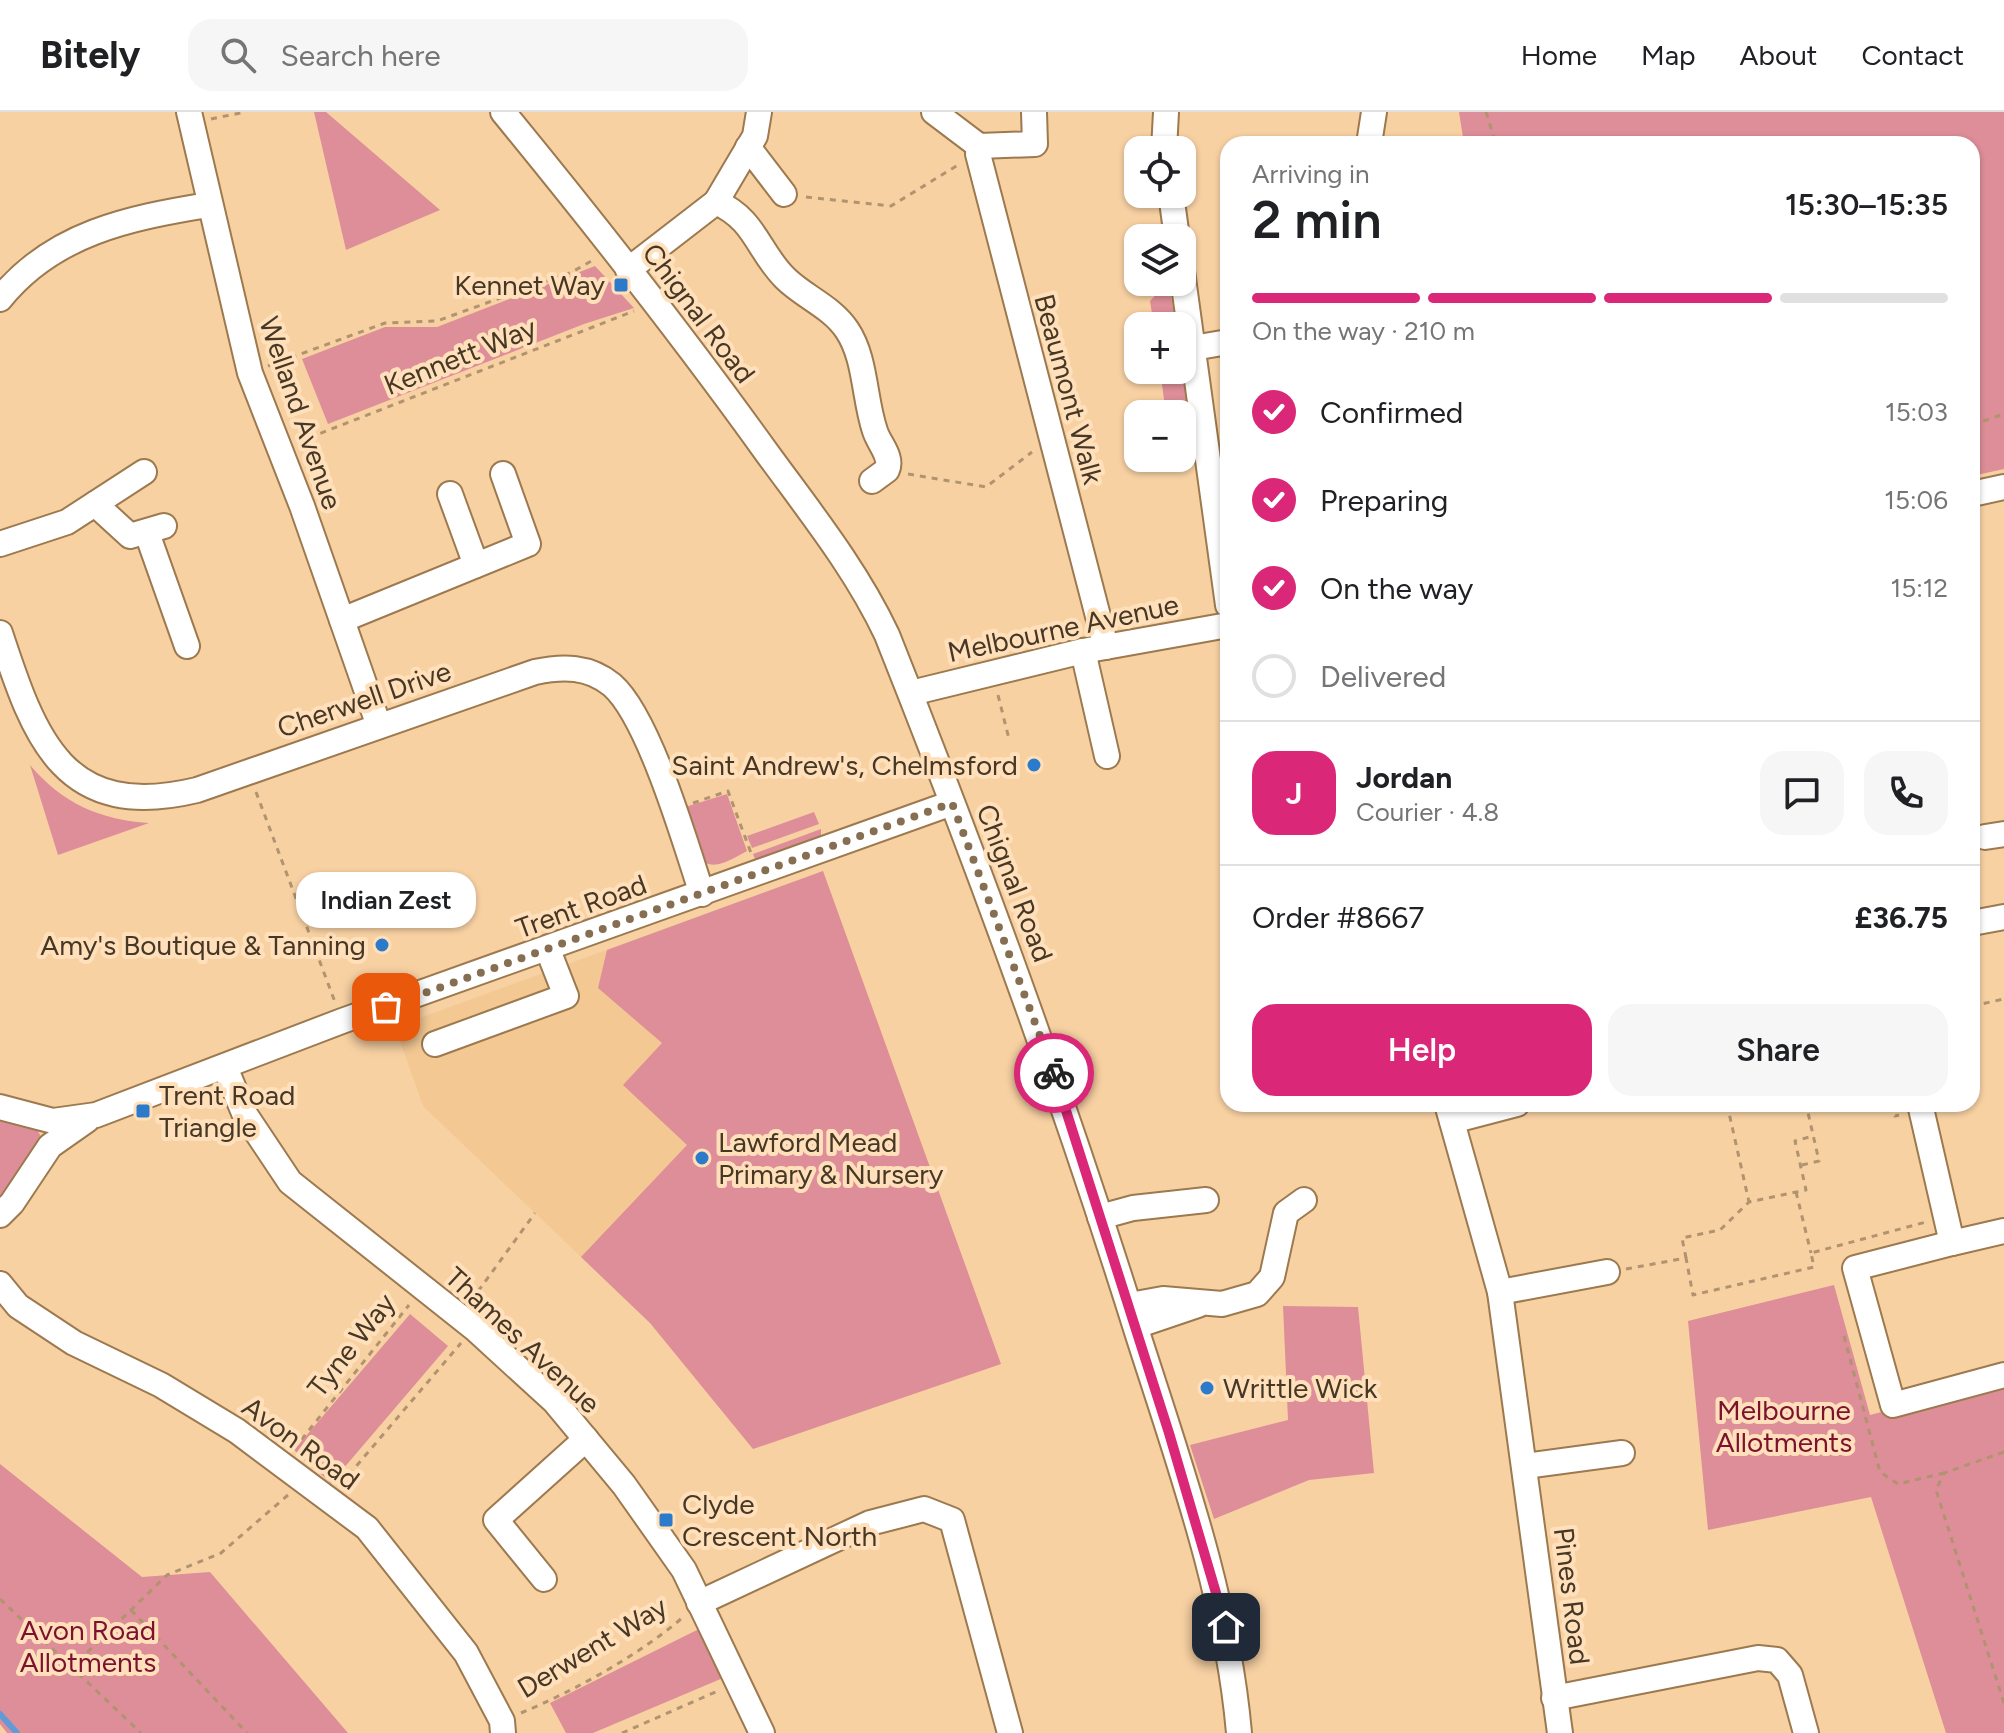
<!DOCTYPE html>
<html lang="en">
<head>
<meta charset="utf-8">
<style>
	body { margin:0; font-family:Figtree,sans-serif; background:#f6f6f6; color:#202124; height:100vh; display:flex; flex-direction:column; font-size:30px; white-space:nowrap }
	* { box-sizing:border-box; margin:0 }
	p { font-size:26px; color:#757577 }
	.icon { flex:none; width:44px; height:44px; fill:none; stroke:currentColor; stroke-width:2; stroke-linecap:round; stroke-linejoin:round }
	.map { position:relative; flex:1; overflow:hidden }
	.drawer { position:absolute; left:1220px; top:24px; width:760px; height:976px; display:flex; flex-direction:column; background:#fff; border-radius:24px; box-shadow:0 2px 6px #0004 }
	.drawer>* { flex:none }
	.buttons { position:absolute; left:1124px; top:24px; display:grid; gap:16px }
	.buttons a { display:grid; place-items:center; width:72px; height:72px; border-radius:16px; background:#fff; box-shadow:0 2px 6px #0004; font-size:40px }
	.pin { position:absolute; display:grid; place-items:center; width:68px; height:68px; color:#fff; margin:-34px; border-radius:16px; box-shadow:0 4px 12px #0006 }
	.courier { position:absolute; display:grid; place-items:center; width:80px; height:80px; margin:-40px; border:6px solid #db2777; border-radius:50%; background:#fff; color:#222; box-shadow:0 2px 10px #0007 }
	.bubble { position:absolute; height:56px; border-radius:24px; background:#fff; box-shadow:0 2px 6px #0004; font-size:26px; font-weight:600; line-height:56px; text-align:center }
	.head em { font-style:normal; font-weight:600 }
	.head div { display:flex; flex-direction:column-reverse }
	.head { display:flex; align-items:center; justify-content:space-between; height:136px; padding:0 32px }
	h1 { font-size:52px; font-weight:600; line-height:60px }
	.bar { display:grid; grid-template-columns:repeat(4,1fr); gap:12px 8px; align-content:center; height:96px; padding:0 32px }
	.bar i { height:10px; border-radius:6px; background:#e0e0e0 }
	.bar .on { background:#db2777 }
	.bar p { grid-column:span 4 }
	.line { display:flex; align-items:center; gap:20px; padding:0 32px; border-top:2px solid #e0e0e0 }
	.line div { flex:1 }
	.round { display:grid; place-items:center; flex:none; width:84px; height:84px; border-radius:24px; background:#f6f6f6 }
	ol { padding:0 32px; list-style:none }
	li { display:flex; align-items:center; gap:24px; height:88px }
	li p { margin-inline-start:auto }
	li .icon { padding:8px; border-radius:50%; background:#db2777; color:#fff; stroke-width:4 }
	li:last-child { color:#757577 }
	li i { width:44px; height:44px; border:4px solid #e0e0e0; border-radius:50% }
	.primary-button { display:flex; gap:16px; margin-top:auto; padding:16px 32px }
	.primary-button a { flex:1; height:92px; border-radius:24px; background:#db2777; color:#fff; font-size:32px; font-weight:600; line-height:92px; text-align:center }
	.primary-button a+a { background:#f6f6f6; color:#202124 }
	header { display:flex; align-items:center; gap:48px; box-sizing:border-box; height:112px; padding:0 40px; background:#fff; border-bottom:2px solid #e0e0e0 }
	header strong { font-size:38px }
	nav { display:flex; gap:44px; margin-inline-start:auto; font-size:28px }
	.search { width:560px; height:72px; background:#f6f6f6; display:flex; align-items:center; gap:20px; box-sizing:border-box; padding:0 28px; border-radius:24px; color:#757577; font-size:30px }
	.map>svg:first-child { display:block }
	.built { fill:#f3c893 }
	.green { fill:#dd8e98 }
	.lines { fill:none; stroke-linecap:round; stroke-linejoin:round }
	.stream { stroke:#619ad7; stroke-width:6 }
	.minor-casing { stroke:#9c794e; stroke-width:28 }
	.path { stroke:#b19370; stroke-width:3; stroke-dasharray:6 6; stroke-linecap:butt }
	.minor { stroke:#fff; stroke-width:24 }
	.done { stroke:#856e51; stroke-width:8; stroke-dasharray:0 14.4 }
	.route { stroke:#db2777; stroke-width:10 }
	.poi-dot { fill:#2b7bca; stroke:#ffe0bb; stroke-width:3 }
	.labels { text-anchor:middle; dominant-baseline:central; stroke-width:8; stroke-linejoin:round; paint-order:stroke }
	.poi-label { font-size:28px; fill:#473825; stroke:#ffe0bb; text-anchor:start }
	.street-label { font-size:28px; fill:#473825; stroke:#ffe0bb }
	.park-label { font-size:28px; fill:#7c1230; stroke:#ffe0bb }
</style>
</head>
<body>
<header>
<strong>Bitely</strong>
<div class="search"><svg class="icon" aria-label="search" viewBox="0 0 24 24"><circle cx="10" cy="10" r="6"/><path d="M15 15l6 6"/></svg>Search here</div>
<nav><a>Home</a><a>Map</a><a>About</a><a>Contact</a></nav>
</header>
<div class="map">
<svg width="2004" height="1621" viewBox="0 0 2004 1621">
	<rect width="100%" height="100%" fill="#f8d1a3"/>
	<polygon class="built" points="823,759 1001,1252 753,1337 650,1211 423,994 395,915"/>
	<g class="green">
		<polygon points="314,0 326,0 440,98 346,138"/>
		<polygon points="1459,0 2004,0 2004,357 1972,364 1972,32 1464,32"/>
		<polygon points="595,154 634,196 584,212 328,312 302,247 385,215 437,215"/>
		<polygon points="1168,170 1177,214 1154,214 1150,189"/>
		<polygon points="1182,250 1194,331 1182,325 1182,302 1166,302 1160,258 1182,258"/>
		<path d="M30,653C62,691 100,708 149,711L58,743Z"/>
		<path d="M727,682L747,739C733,746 718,758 703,750L682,696Z"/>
		<polygon points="814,700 819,712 752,736 747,724"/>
		<polygon points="821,717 821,724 755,747 753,742"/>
		<polygon points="823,759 1001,1252 753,1337 650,1211 581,1145 687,1033 623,973 662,931 598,876 607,838"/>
		<polygon points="0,1003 36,1015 41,1025 0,1093"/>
		<polygon points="1834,1173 1870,1303 2004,1268 2004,1621 1946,1621 1871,1385 1708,1418 1688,1209"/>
		<polygon points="1283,1194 1358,1195 1374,1361 1309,1368 1214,1407 1190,1333 1288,1308"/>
		<polygon points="410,1202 448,1234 331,1371 294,1338"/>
		<polygon points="0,1352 142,1465 210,1460 348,1621 7,1621 0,1612"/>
		<polygon points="699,1517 723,1566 593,1621 566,1621 550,1591"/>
	</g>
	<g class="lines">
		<polyline class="stream" points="0,1602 17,1621"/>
		<g class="minor-casing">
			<g id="minor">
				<polyline points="189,0 250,261 302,394 379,614"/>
				<path d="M503,0C594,111 683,224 767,341C810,400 856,457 887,523C979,754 1064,986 1138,1223C1180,1354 1227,1484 1239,1621"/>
				<polyline points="934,0 979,34 1035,32 1034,0"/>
				<polyline points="1369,32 1374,0"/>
				<polyline points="979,34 978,42 1106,535"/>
				<polyline points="748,35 784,82"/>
				<polyline points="1164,38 1166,0"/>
				<polyline points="1171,82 1177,126"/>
				<path d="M716,90C756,108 757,138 785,166C804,185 832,195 847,218C866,246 864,287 875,319C879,332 893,345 887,358L872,369"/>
				<polyline points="628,158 716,90 755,24 759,0"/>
				<polyline points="1182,159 1228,493"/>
				<path d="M0,187C53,121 129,106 208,93"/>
				<polyline points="1193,236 1228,230"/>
				<polyline points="450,382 476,453"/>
				<polyline points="1972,382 2004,375"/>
				<polyline points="95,392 130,424 164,414"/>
				<polyline points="147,421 187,534"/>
				<polyline points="0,432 67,410 144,360"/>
				<polyline points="342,508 528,432 503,362"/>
				<path d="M0,521C35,628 64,710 197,678L535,560C563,554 589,554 612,573C649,605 686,733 702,782"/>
				<polyline points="1083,539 1107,644"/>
				<polyline points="911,581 1083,539 1228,513"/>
				<polyline points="1985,725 2004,722"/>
				<polyline points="1972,811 2004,805"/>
				<polyline points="435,932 566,884 548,838"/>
				<polyline points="225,955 244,1001 290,1070 474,1216 555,1290 624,1373 684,1458 762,1621"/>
				<polyline points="1447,992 1500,1180 1560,1621"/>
				<polyline points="1920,992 1952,1131 1855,1156 1893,1293 2004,1263"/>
				<polyline points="0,995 53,1009 96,1003 342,909 952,691"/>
				<polyline points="1452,1009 1517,992"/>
				<polyline points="0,1103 12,1091 50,1034 87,1008"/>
				<polyline points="1100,1105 1133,1096 1206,1088"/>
				<polyline points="1952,1131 2004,1119"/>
				<polyline points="0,1172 18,1194 74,1231 161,1273 237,1319 367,1416 466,1541 502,1609 503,1621"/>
				<polyline points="1500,1180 1607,1160"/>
				<polyline points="1130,1193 1163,1187 1222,1192 1257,1182 1272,1165 1286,1101 1304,1088"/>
				<polyline points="1136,1214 1198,1193"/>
				<polyline points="1525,1354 1622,1341"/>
				<polyline points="544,1467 496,1408 586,1327"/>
				<polyline points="699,1491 870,1411 924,1397 952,1408 1010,1621"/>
				<polyline points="1554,1586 1758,1546 1777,1548 1790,1563 1806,1621"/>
			</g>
		</g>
		<g class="path">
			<polyline points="1486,0 1496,32"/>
			<polyline points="211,7 245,0"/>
			<polyline points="806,85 891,94 958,53"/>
			<polyline points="268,254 385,211 437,209 572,160 593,148"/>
			<polyline points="1972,313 2004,302"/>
			<polyline points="298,330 634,199"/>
			<polyline points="908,362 986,375 1032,340"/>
			<polyline points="998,583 1009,627"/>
			<polyline points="256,680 335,890"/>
			<polyline points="693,691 728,679 751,741"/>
			<polyline points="1972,894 2004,887"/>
			<polyline points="1727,992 1749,1090"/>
			<polyline points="1893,992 1895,1004 1899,1003"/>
			<polyline points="1802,1053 1819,1049 1806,992"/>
			<polyline points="1796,1080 1811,1141"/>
			<polyline points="1686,1146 1682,1126 1720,1118 1749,1090 1806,1078 1795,1029 1813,1024"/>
			<polyline points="1626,1157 1686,1146 1693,1183 1814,1155 1811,1141 1926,1110"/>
			<polyline points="471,1189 535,1101"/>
			<polyline points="1844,1224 1880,1360 1898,1372 1944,1361"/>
			<polyline points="294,1337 409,1193"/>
			<polyline points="2004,1340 1944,1361 1936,1378 2004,1591"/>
			<polyline points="341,1372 461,1231"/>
			<polyline points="0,1487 141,1621"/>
			<polyline points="131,1498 247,1621"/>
			<polyline points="70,1557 167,1463 221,1441 288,1383"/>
			<path d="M521,1601C574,1579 639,1543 682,1506"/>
			<polyline points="622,1621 720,1578"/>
		</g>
		<use href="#minor" class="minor"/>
	</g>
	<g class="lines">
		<polyline class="done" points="386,895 952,691 1054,961"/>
		<polyline class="route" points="1054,961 1169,1321 1226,1515"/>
	</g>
	<g class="poi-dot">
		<rect x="613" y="165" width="16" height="16" rx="4"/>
		<circle cx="1034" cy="653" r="8"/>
		<circle cx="382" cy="833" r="8"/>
		<rect x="135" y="991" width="16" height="16" rx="4"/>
		<circle cx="702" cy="1046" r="8"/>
		<circle cx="1207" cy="1276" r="8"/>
		<rect x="658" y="1400" width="16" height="16" rx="4"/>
	</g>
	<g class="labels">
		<g class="poi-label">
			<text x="605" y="173" text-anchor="end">Kennet Way</text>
			<text x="1018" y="653" text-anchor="end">Saint Andrew's, Chelmsford</text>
			<text x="366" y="833" text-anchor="end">Amy's Boutique &amp; Tanning</text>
			<text x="159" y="983">Trent Road<tspan x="159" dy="32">Triangle</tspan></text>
			<text x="718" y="1030">Lawford Mead<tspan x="718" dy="32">Primary &amp; Nursery</tspan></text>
			<text x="1223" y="1276">Writtle Wick</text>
			<text x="682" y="1392">Clyde<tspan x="682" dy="32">Crescent North</tspan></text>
		</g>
		<g class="street-label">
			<text transform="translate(699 201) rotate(53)">Chignal Road</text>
			<text transform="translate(460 244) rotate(-22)">Kennett Way</text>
			<text transform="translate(1069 277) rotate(75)">Beaumont Walk</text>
			<text transform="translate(301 301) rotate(71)">Welland Avenue</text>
			<text transform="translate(1063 516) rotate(-12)">Melbourne Avenue</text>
			<text transform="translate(364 587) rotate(-19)">Cherwell Drive</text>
			<text transform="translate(1015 771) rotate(69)">Chignal Road</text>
			<text transform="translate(581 794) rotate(-20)">Trent Road</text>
			<text transform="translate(523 1228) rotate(43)">Thames Avenue</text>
			<text transform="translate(351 1233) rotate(-52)">Tyne Way</text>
			<text transform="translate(301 1331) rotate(36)">Avon Road</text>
			<text transform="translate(1572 1484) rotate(83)">Pines Road</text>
			<text transform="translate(592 1535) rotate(-31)">Derwent Way</text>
		</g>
		<g class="park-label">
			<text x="1784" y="1298">Melbourne<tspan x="1784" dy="32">Allotments</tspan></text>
			<text x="88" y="1518">Avon Road<tspan x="88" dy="32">Allotments</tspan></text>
		</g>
	</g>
</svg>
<div class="buttons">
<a><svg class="icon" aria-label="locate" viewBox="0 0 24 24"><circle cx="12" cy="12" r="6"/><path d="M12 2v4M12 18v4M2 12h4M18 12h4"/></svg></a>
<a><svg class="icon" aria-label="layers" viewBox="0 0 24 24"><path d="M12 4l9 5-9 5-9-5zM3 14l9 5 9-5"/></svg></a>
<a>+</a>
<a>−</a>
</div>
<div class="pin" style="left:386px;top:895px;background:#ea580c"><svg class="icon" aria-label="bag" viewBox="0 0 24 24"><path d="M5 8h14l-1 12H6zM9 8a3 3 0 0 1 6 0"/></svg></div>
<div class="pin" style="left:1226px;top:1515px;background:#1f2937"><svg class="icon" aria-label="home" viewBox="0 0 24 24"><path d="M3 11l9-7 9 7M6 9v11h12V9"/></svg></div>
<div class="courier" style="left:1054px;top:961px"><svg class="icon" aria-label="bike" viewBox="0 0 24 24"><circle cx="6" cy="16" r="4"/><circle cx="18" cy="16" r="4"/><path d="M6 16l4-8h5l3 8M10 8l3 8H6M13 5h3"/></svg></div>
<div class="bubble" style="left:296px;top:760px;width:180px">Indian Zest</div>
<section class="drawer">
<div class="head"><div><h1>2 min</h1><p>Arriving in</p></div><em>15:30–15:35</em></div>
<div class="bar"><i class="on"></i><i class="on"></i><i class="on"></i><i></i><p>On the way · 210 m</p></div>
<ol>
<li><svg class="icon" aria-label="check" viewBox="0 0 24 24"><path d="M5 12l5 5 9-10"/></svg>Confirmed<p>15:03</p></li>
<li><svg class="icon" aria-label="check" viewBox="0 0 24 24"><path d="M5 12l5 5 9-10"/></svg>Preparing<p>15:06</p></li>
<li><svg class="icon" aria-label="check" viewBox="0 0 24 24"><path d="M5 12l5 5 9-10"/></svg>On the way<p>15:12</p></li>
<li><i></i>Delivered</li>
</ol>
<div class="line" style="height:144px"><b class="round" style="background:#db2777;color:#fff">J</b><div><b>Jordan</b><p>Courier · 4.8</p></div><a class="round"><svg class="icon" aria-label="chat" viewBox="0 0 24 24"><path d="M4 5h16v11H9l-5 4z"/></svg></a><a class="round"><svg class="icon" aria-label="phone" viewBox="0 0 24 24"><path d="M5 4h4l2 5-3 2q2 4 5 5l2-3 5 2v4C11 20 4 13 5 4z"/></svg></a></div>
<div class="line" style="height:104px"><div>Order #8667</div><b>£36.75</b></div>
<div class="primary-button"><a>Help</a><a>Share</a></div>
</section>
</div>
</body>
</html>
